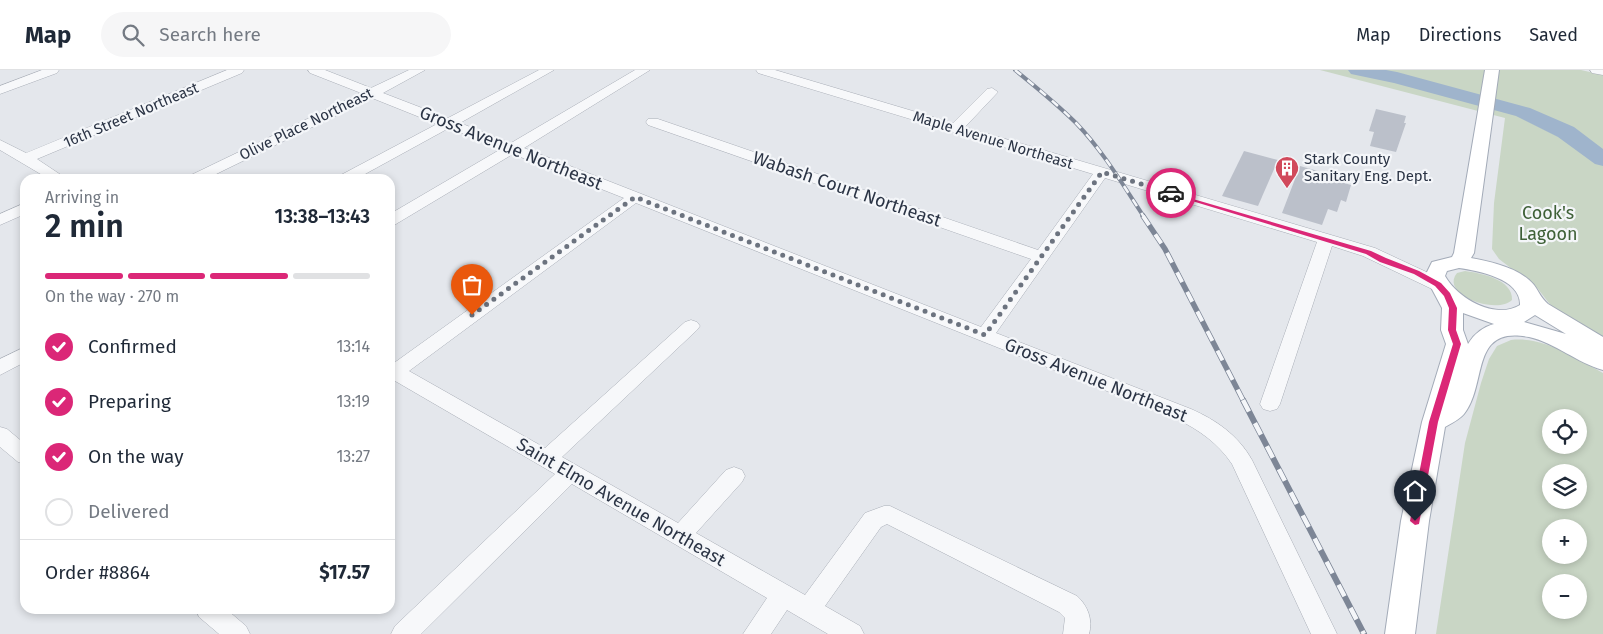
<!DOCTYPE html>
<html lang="en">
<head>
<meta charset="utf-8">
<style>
	body { margin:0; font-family:"Fira Sans",sans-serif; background:#f6f6f7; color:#1f2937; height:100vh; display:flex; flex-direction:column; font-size:19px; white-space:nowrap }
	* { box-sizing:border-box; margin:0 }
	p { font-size:16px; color:#747a83 }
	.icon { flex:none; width:28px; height:28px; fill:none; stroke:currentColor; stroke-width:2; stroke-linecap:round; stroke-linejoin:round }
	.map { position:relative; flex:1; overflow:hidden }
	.sheet { position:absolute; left:20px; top:104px; width:375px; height:440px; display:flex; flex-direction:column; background:#fff; border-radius:15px; box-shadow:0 2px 8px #0003 }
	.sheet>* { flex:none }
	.fabs { position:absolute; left:1542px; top:339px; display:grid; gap:10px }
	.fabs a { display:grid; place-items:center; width:45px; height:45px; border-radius:50%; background:#fff; box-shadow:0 2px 8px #0003; font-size:25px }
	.pin { position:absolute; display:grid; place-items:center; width:42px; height:42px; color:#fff; margin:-51px -21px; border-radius:50% 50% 50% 0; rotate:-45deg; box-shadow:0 0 5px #0007 }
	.pin .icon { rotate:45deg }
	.courier { position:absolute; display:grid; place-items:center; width:50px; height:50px; margin:-25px; border:4px solid #db2777; border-radius:50%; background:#fff; color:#222; box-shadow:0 1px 6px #0007 }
	.head em { font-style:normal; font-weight:600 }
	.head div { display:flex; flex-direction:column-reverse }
	.head { display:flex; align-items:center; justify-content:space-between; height:85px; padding:0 25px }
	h1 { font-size:32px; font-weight:600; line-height:38px }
	.bar { display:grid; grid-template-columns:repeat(4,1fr); gap:8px 5px; align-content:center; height:60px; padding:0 25px }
	.bar i { height:6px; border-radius:4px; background:#e0e1e3 }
	.bar .current { background:#db2777 }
	.bar p { grid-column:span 4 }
	.line { display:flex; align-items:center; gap:12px; padding:0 25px; border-top:1px solid #e0e1e3 }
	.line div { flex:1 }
	ol { padding:0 25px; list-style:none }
	li { display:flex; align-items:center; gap:15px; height:55px }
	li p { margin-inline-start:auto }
	li .icon { padding:5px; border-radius:50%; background:#db2777; color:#fff; stroke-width:4 }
	li:last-child { color:#747a83 }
	li i { width:28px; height:28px; border:2px solid #e0e1e3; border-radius:50% }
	header { display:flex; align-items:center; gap:30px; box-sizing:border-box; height:70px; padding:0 25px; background:#fff; border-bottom:1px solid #e0e1e3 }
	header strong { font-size:24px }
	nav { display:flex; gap:28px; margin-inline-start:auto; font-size:18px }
	.search { width:350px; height:45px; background:#f6f6f7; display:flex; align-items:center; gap:12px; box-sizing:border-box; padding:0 18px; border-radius:28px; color:#747a83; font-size:19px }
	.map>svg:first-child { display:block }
	.green { fill:#c9d6c5; fill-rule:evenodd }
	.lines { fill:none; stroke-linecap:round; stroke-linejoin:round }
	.river { fill:#9fb4cc; fill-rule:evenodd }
	.building { fill:#bbc0ca }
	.minor-casing { stroke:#a9aeb7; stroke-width:1 }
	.major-casing { stroke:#a3abb8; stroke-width:2 }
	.minor { fill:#f7f8fa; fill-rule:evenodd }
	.major { fill:#fff; fill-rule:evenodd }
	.rail-far2-casing { stroke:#7d8696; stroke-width:4 }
	.rail-far1-casing { stroke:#7d8696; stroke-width:5.5 }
	.rail-casing { stroke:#7d8696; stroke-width:6 }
	.rail-far2 { stroke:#f4f6f9; stroke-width:2.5; stroke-dasharray:8; stroke-linecap:butt }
	.rail-far1 { stroke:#f4f6f9; stroke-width:4; stroke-dasharray:11; stroke-linecap:butt }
	.rail { stroke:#f4f6f9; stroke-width:4.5; stroke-dasharray:13; stroke-linecap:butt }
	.route { fill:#db2777 }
	.done { stroke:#6c737f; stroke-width:5; stroke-dasharray:0 9 }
	.labels { text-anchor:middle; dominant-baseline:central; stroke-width:4.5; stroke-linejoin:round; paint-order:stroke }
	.far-street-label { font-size:15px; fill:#2b3445; stroke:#f4f6f9 }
	.far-poi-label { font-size:15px; fill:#2b3445; stroke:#f4f6f9; text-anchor:start }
	.street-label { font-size:18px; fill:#2b3445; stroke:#f4f6f9 }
	.park-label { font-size:18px; fill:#3f6138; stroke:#f4f6f9 }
</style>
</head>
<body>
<header>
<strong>Map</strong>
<div class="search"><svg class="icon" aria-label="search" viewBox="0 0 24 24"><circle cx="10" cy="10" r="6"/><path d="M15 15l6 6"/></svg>Search here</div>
<nav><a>Map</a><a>Directions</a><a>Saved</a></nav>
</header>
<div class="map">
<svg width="1603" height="564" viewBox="0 0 1603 564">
	<rect width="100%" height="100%" fill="#e4e7ec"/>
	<g class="green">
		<polygon points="1320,0 1581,0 1603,5 1603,267 1552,237 1538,219 1499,189 1492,179 1494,133 1505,48"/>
		<path d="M1465,201C1480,203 1513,209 1512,230C1497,245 1439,225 1457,203Z"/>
		<path d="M1511,270C1543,266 1576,288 1603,303V564H1436L1465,373L1481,313L1489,289L1497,276ZM1551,348H1579V375H1551ZM1551,402H1579V430H1551ZM1551,458H1579V485H1551ZM1551,512H1579V540H1551Z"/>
	</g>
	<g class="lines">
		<polygon class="river" points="1348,0 1386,0 1397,2 1530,38 1574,57 1603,79 1603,96 1595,94 1558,67 1516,46 1394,13 1351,4"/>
	</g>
	<g class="building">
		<polygon points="1376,39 1406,46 1404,53 1406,53 1396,82 1370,76 1374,62 1369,61"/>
		<polygon points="1244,81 1278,90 1258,136 1222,126"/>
		<polygon points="1300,96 1318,101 1317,105 1351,115 1346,132 1341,130 1337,142 1328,139 1322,155 1282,143"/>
	</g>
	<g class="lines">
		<g class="minor-casing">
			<g id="minor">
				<polygon points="42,0 59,0 57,3 0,24 0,16"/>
				<polygon points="227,0 244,0 242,3 37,89 67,109 49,109 0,80 0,70 26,83"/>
				<path d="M308,0H325L371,18L409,0H425L383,23L448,48L539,0H554L460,53L511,73L635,0H650L524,78L981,257L1031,189L648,55L646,52L648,49H658L1038,180L1093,104L758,3L756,0H775L953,53L987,19L992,18L998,22L965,57L1375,178L1435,206L1444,211L1447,215L1444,219L1438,221L1432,219L1363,186L1332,176L1280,334L1277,339L1270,341L1263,339L1260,334L1317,172L1105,108L996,263L1191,339C1216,350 1238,365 1252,390L1337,564H1311L1232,394C1218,373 1199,360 1177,349L636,133L409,301L545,378L685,252L691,250L697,252L700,256L697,260L562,387L678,453L726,400L734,397L742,400L745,406L742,412L696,463L805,525L865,443L884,436H890L1077,526C1088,536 1093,550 1089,564H1063L1065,548L1059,542L887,454L881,457L825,536L860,556L864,564H828L787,540L771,564H743L767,528L572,414L421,564H391L395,556L555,404L390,308V292L394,293L624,128L513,84L396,154L390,156V144L501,79L449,58L356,109H337L339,106L437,54L372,28L206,109H187L189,106L361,23L310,3Z"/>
				<polygon points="1590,0 1603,0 1603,5 1592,3"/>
				<polygon points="25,133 25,144 0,155 0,144"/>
				<polygon points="25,277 25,292 0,305 0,289"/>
				<polygon points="0,357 7,359 25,374 25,394 18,392 0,377"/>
				<polygon points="196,539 226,539 246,556 250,564 219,564 199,547"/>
			</g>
		</g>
		<g class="major-casing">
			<path id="major" d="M1485,0H1499L1474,183L1471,188C1492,192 1520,198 1534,215C1539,222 1541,228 1548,234L1603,267V300C1577,293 1556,273 1529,267C1469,255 1488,314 1464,344C1460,349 1452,353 1445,357L1429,451L1415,564H1385L1401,451L1422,352L1446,274L1441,260L1442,238L1425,206L1432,192L1452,187L1454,183ZM1459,198C1479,201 1521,209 1520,235C1496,250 1458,229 1445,206L1447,201ZM1463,243L1494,254C1483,257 1474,264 1468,274L1463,260ZM1535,245L1566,264L1524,252Z"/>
		</g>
		<use href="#minor" class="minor"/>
		<use href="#major" class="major"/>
		<g class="rail-far2-casing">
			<path id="rail-far2" d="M1015,0C1036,17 1057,34 1076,53C1103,81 1123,115 1144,147"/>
		</g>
		<g class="rail-far1-casing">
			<polyline id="rail-far1" points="1143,146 1165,179 1244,332"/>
		</g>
		<g class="rail-casing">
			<polyline id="rail" points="1243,330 1364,564"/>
		</g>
		<use href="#rail-far2" class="rail-far2"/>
		<use href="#rail-far1" class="rail-far1"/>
		<use href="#rail" class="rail"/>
	</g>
	<polygon class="route" points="1169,122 1371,181 1386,188 1419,201 1441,213 1450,223 1457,238 1456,260 1461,274 1438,352 1419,454 1415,455 1410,451 1429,352 1453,274 1448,260 1449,238 1444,226 1435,216 1414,204 1380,192 1366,184 1169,124"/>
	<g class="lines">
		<polyline class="done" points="472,245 635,127 985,265 1102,102 1171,123"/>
	</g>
	<defs>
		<g id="building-pin" transform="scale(1.25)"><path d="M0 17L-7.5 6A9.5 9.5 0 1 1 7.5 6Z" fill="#d1495b" stroke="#f4f6f9"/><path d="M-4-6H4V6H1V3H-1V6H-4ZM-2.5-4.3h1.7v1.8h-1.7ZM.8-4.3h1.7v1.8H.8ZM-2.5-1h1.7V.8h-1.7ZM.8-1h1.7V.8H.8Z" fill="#fff"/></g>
	</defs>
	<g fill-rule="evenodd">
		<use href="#building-pin" x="1287" y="98"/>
	</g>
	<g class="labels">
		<g class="far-street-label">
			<text transform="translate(131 45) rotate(-23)">16th Street Northeast</text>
			<text transform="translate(306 54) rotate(-26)">Olive Place Northeast</text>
			<text transform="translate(993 70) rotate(17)">Maple Avenue Northeast</text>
		</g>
		<g class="far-poi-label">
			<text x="1304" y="89">Stark County<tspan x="1304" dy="17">Sanitary Eng. Dept.</tspan></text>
		</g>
		<g class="street-label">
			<text transform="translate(511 78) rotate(22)">Gross Avenue Northeast</text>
			<text transform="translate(847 119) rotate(19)">Wabash Court Northeast</text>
			<text transform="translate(1096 310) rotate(22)">Gross Avenue Northeast</text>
			<text transform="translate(621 432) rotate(30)">Saint Elmo Avenue Northeast</text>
		</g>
		<g class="park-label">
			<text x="1548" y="143">Cook's<tspan x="1548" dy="21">Lagoon</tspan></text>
		</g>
	</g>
</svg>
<div class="fabs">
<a><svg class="icon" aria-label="locate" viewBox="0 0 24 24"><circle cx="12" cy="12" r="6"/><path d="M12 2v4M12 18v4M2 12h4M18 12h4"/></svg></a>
<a><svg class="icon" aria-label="layers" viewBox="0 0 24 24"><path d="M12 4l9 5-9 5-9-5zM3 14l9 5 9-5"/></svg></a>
<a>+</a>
<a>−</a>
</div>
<div class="pin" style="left:472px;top:245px;background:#ea580c"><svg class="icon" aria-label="bag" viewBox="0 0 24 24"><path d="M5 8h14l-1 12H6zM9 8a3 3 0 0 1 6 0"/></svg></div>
<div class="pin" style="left:1415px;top:451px;background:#1f2937"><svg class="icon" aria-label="home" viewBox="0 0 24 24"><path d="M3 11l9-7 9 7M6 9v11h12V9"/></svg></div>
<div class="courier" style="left:1171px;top:123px"><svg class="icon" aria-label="car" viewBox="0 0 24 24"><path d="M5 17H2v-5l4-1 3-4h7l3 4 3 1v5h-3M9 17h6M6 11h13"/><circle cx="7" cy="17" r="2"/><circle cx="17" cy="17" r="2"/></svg></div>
<section class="sheet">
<div class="head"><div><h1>2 min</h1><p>Arriving in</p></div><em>13:38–13:43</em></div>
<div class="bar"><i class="current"></i><i class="current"></i><i class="current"></i><i></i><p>On the way · 270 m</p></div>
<ol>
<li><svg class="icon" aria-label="check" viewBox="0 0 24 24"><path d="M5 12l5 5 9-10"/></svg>Confirmed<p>13:14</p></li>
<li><svg class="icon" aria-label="check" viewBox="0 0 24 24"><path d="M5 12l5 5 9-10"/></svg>Preparing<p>13:19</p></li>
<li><svg class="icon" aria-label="check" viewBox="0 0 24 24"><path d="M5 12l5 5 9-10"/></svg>On the way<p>13:27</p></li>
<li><i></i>Delivered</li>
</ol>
<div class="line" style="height:65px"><div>Order #8864</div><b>$17.57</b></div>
</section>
</div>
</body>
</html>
